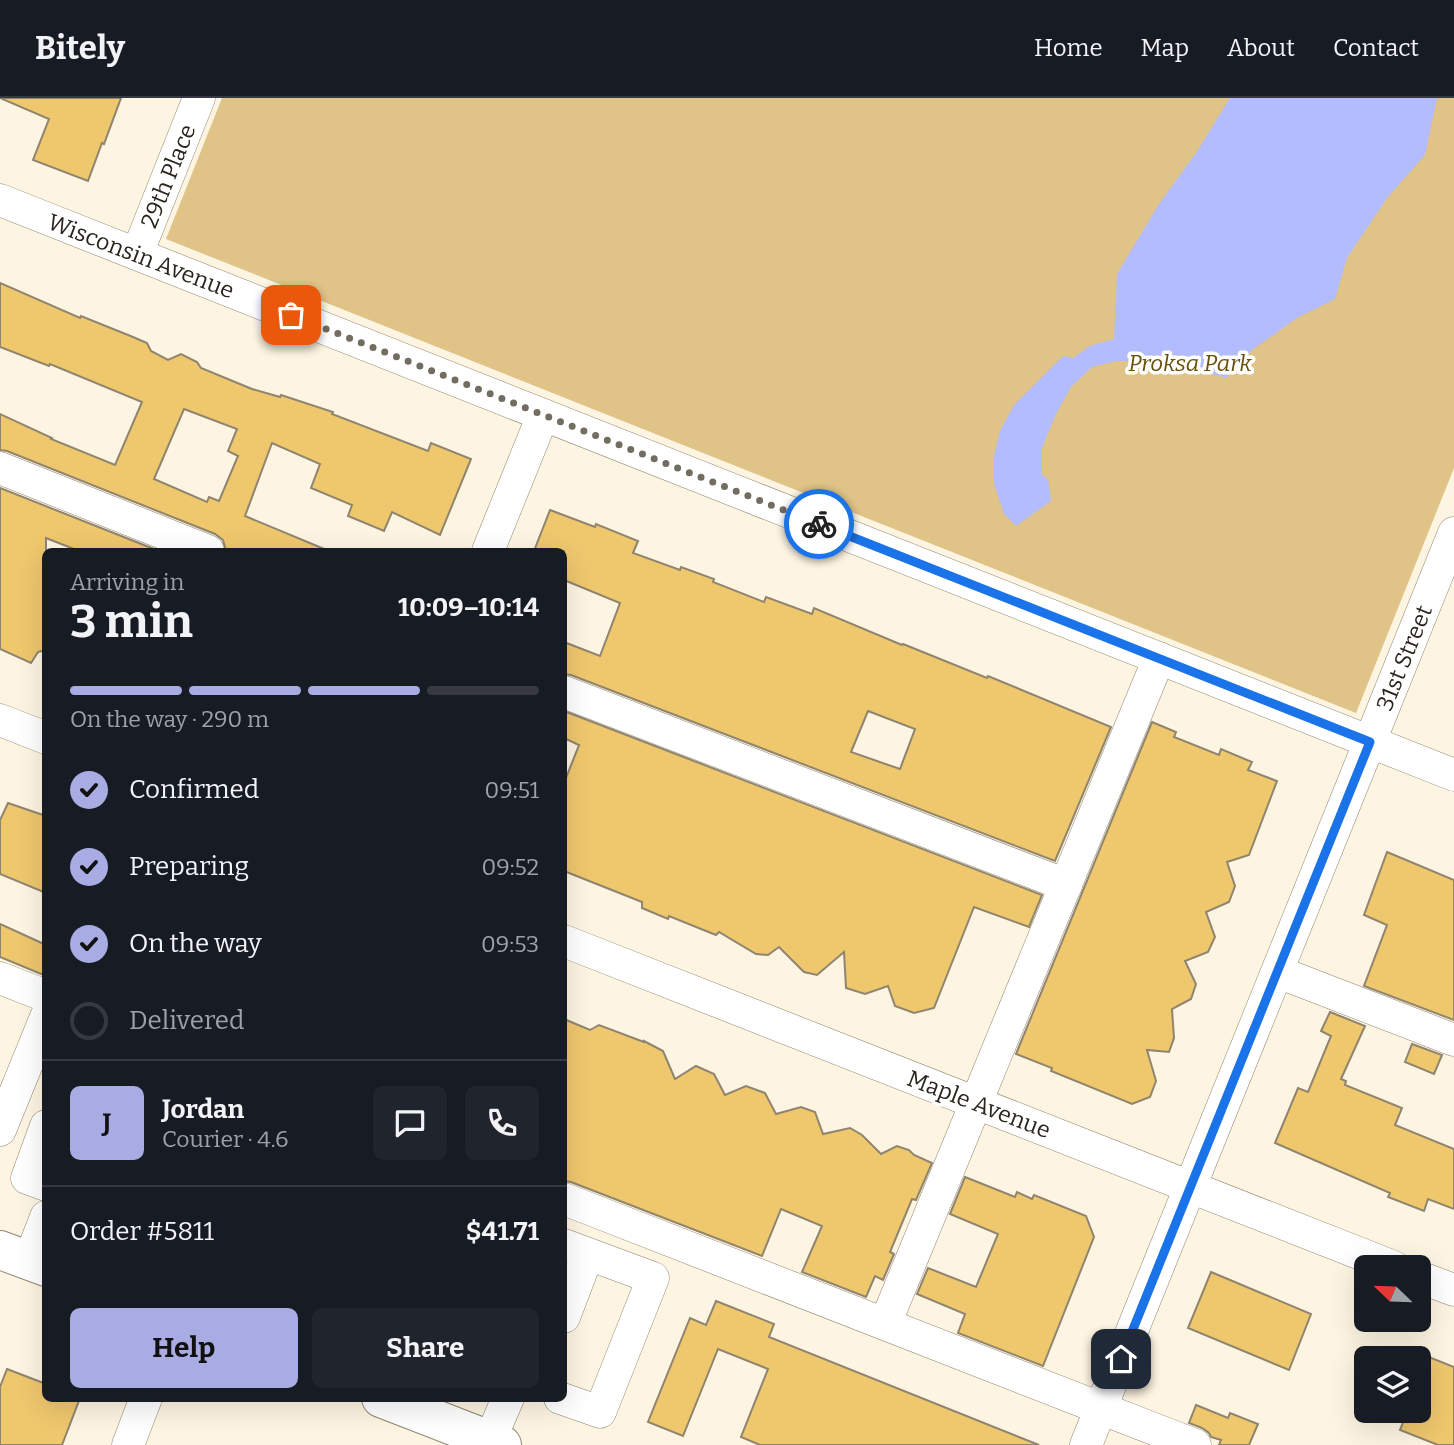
<!DOCTYPE html>
<html lang="en">
<head>
<meta charset="utf-8">
<style>
	body { margin:0; font-family:Bitter,serif; background:#20242c; color:#f1f3f6; height:100vh; display:flex; flex-direction:column; font-size:26px; white-space:nowrap }
	* { box-sizing:border-box; margin:0 }
	p { font-size:23px; color:#9ea1a6 }
	.icon { flex:none; width:38px; height:38px; fill:none; stroke:currentColor; stroke-width:2; stroke-linecap:round; stroke-linejoin:round }
	.map { position:relative; flex:1; overflow:hidden }
	.details { position:absolute; left:42px; top:450px; width:525px; height:854px; display:flex; flex-direction:column; background:#171b24; border-radius:10px; box-shadow:0 7px 28px #0002 }
	.details>* { flex:none }
	.needle { width:46px; rotate:293deg }
	.controls { position:absolute; left:1354px; top:1157px; display:grid; gap:14px }
	.controls a { display:grid; place-items:center; width:77px; height:77px; border-radius:10px; background:#171b24; box-shadow:0 7px 28px #0002; font-size:35px }
	.pin { position:absolute; display:grid; place-items:center; width:60px; height:60px; color:#fff; margin:-30px; border-radius:14px; box-shadow:0 4px 10px #0006 }
	.courier { position:absolute; display:grid; place-items:center; width:70px; height:70px; margin:-35px; border:5px solid #1a73e8; border-radius:50%; background:#fff; color:#222; box-shadow:0 2px 9px #0007 }
	.head em { font-style:normal; font-weight:700 }
	.head div { display:flex; flex-direction:column-reverse }
	.head { display:flex; align-items:center; justify-content:space-between; height:119px; padding:0 28px }
	h1 { font-size:46px; font-weight:700; line-height:52px }
	.bar { display:grid; grid-template-columns:repeat(4,1fr); gap:10px 7px; align-content:center; height:84px; padding:0 28px }
	.bar i { height:9px; border-radius:5px; background:#363941 }
	.bar .active { background:#a9abe3 }
	.bar p { grid-column:span 4 }
	.line { display:flex; align-items:center; gap:18px; padding:0 28px; border-top:2px solid #363941 }
	.line div { flex:1 }
	.round { display:grid; place-items:center; flex:none; width:74px; height:74px; border-radius:10px; background:#20242c }
	ol { padding:0 28px; list-style:none }
	li { display:flex; align-items:center; gap:21px; height:77px }
	li p { margin-inline-start:auto }
	li .icon { padding:7px; border-radius:50%; background:#a9abe3; color:#111; stroke-width:4 }
	li:last-child { color:#9ea1a6 }
	li i { width:38px; height:38px; border:4px solid #363941; border-radius:50% }
	.primary-button { display:flex; gap:14px; margin-top:auto; padding:14px 28px }
	.primary-button a { flex:1; height:80px; border-radius:10px; background:#a9abe3; color:#111; font-size:28px; font-weight:700; line-height:80px; text-align:center }
	.primary-button a+a { background:#20242c; color:#f1f3f6 }
	header { display:flex; align-items:center; gap:42px; box-sizing:border-box; height:98px; padding:0 35px; background:#171b24; border-bottom:2px solid #363941 }
	header strong { font-size:33px }
	nav { display:flex; gap:38px; margin-inline-start:auto; font-size:24px }
	.map>svg:first-child { display:block }
	.green { fill:#dfc387 }
	.water { fill:#b2bcff }
	.building { fill:#efc76d; stroke:#8f856f; stroke-width:2; fill-rule:evenodd }
	.lines { fill:none; stroke-linecap:round; stroke-linejoin:round }
	.minor-casing { stroke:#908570; stroke-width:33 }
	.major-casing { stroke:#908570; stroke-width:40 }
	.minor { stroke:#fff; stroke-width:32 }
	.major { stroke:#fff; stroke-width:38 }
	.done { stroke:#736d61; stroke-width:7; stroke-dasharray:0 12.6 }
	.route { stroke:#1a73e8; stroke-width:9 }
	.labels { text-anchor:middle; dominant-baseline:central; stroke-width:7; stroke-linejoin:round; paint-order:stroke }
	.street-label { font-size:23px; fill:#29251c; stroke:#fff }
	.park-label { font-size:23px; font-style:italic; fill:#6b5107; stroke:#fff }
</style>
</head>
<body>
<header>
<strong>Bitely</strong>
<nav><a>Home</a><a>Map</a><a>About</a><a>Contact</a></nav>
</header>
<div class="map">
<svg width="1454" height="1347" viewBox="0 0 1454 1347">
	<rect width="100%" height="100%" fill="#fdf4e1"/>
	<polygon class="green" points="222,0 1454,0 1454,370 1356,615 166,141"/>
	<polygon class="water" points="1230,0 1437,0 1425,57 1387,100 1347,160 1335,201 1297,220 1252,252 1226,280 1162,262 1116,263 1092,269 1071,289 1055,318 1042,350 1042,377 1048,381 1051,403 1016,428 1004,416 994,386 994,358 1000,333 1014,307 1063,258 1073,260 1090,248 1114,241 1117,176 1159,106 1196,55"/>
	<g class="building">
		<polygon points="0,0 121,0 104,46 102,45 88,83 33,62 49,21"/>
		<path d="M0,185L80,220L81,218L133,239L147,245L151,253L168,262L181,256L197,264L201,270L252,291L280,299L281,297L333,314L332,316L428,353L431,345L471,361L440,437L392,414L384,433L348,418L352,407L311,390L320,366L272,345L245,418L329,453H226L223,442L215,436L7,353L0,352V316L52,340L51,341L115,367L142,304L50,266L49,268L0,249ZM184,311L237,331L228,353L238,358L219,403L209,399L207,404L154,381Z"/>
		<polygon points="0,390 159,453 79,453 46,440 46,552 38,554 31,565 0,551"/>
		<path d="M550,412L595,429L596,426L638,443L633,455L680,472L681,469L714,481L713,484L764,504L766,499L812,516L814,510L902,547L903,546L987,580L988,578L1111,629L1055,763L571,577L564,576V544L600,558L620,505L564,482V453H534ZM868,613L915,631L900,671L851,654Z"/>
		<polygon points="564,613 1042,797 1029,829 974,809 934,910 914,915 895,908 888,888 865,896 846,890 844,854 817,877 804,874 779,849 768,857 756,856 719,834 716,837 669,818 668,821 642,810 642,804 564,773 564,685 579,647 564,640"/>
		<polygon points="1152,624 1176,634 1174,639 1219,657 1221,651 1252,664 1248,672 1277,683 1249,757 1227,764 1235,788 1229,804 1206,814 1215,839 1208,854 1185,863 1196,886 1191,901 1172,911 1174,940 1169,954 1147,952 1156,983 1150,999 1132,1006 1051,973 1052,970 1016,956"/>
		<polygon points="8,705 46,718 46,795 0,776 0,722"/>
		<polygon points="1387,754 1454,782 1454,922 1364,888 1387,827 1364,817"/>
		<polygon points="0,826 46,847 46,878 0,859"/>
		<polygon points="1330,914 1365,928 1341,981 1346,983 1345,987 1402,1010 1395,1027 1454,1051 1454,1111 1428,1101 1424,1113 1388,1099 1390,1095 1275,1045 1298,990 1308,994 1331,938 1321,933"/>
		<polygon points="564,921 590,932 599,927 644,944 644,943 663,953 675,981 696,968 714,976 725,997 746,988 765,995 776,1016 801,1009 815,1014 823,1036 850,1030 862,1037 881,1056 897,1048 909,1052 914,1057 932,1065 916,1102 912,1101 890,1154 894,1156 883,1182 875,1178 866,1199 802,1174 822,1128 781,1111 762,1158 571,1084 564,1083"/>
		<polygon points="1412,946 1442,957 1434,976 1405,964"/>
		<polygon points="965,1079 1015,1099 1017,1094 1032,1101 1034,1097 1086,1118 1094,1139 1043,1268 958,1235 965,1216 917,1196 928,1170 976,1189 998,1136 950,1116"/>
		<polygon points="1211,1174 1311,1216 1289,1272 1188,1230"/>
		<polygon points="716,1203 774,1226 769,1239 1039,1347 760,1347 741,1339 768,1271 718,1251 683,1338 648,1324 690,1220 706,1227"/>
		<polygon points="1419,1259 1428,1263 1429,1259 1454,1269 1454,1347 1438,1347 1400,1332 1408,1312 1419,1312"/>
		<polygon points="7,1271 46,1286 46,1300 80,1300 62,1347 0,1347 0,1289"/>
		<polygon points="1196,1307 1228,1320 1230,1315 1258,1326 1249,1347 1219,1347 1221,1342 1211,1339 1209,1335 1202,1330 1189,1325"/>
	</g>
	<g class="lines">
		<g class="minor-casing">
			<g id="minor">
				<polyline points="0,102 1454,677"/>
				<polyline points="137,156 199,0"/>
				<polyline points="0,370 208,453"/>
				<polyline points="488,453 543,317"/>
				<polyline points="564,594 1066,787"/>
				<polyline points="0,622 46,640"/>
				<polyline points="564,843 1394,1169"/>
				<polyline points="1278,874 1454,942"/>
				<polyline points="0,880 46,898"/>
				<polyline points="46,1028 27,1080 46,1087"/>
				<polyline points="0,1032 46,919"/>
				<polyline points="564,1101 1195,1347"/>
				<polyline points="29,1163 46,1119"/>
				<polyline points="1419,1179 1454,1192"/>
				<polyline points="564,1219 588,1156"/>
				<polyline points="885,1226 1159,560"/>
				<polyline points="560,1300 600,1314 653,1180 564,1147"/>
				<polyline points="490,1342 508,1300"/>
				<polyline points="128,1347 146,1300"/>
				<polyline points="1086,1347 1454,435"/>
			</g>
		</g>
		<g class="major-casing">
			<g id="major">
				<polyline points="0,1152 46,1169"/>
				<polyline points="381,1300 502,1347"/>
			</g>
		</g>
		<use href="#minor" class="minor"/>
		<use href="#major" class="major"/>
	</g>
	<g class="lines">
		<polyline class="done" points="291,217 819,426"/>
		<polyline class="route" points="819,426 1370,644 1121,1261"/>
	</g>
	<g class="labels">
		<g class="street-label">
			<text transform="translate(168 78) rotate(-68)">29th Place</text>
			<text transform="translate(141 158) rotate(21)">Wisconsin Avenue</text>
			<text transform="translate(1404 560) rotate(-68)">31st Street</text>
			<text transform="translate(979 1006) rotate(21)">Maple Avenue</text>
		</g>
		<g class="park-label">
			<text x="1190" y="265">Proksa Park</text>
		</g>
	</g>
</svg>
<div class="controls">
<a><svg class="needle" viewBox="-14 -14 28 28"><path d="M0-13l5 13h-10z" fill="#e53935"/><path d="M0 13l5-13h-10z" fill="#9ea1a6"/></svg></a>
<a><svg class="icon" aria-label="layers" viewBox="0 0 24 24"><path d="M12 4l9 5-9 5-9-5zM3 14l9 5 9-5"/></svg></a>
</div>
<div class="pin" style="left:291px;top:217px;background:#ea580c"><svg class="icon" aria-label="bag" viewBox="0 0 24 24"><path d="M5 8h14l-1 12H6zM9 8a3 3 0 0 1 6 0"/></svg></div>
<div class="pin" style="left:1121px;top:1261px;background:#1f2937"><svg class="icon" aria-label="home" viewBox="0 0 24 24"><path d="M3 11l9-7 9 7M6 9v11h12V9"/></svg></div>
<div class="courier" style="left:819px;top:426px"><svg class="icon" aria-label="bike" viewBox="0 0 24 24"><circle cx="6" cy="16" r="4"/><circle cx="18" cy="16" r="4"/><path d="M6 16l4-8h5l3 8M10 8l3 8H6M13 5h3"/></svg></div>
<section class="details">
<div class="head"><div><h1>3 min</h1><p>Arriving in</p></div><em>10:09–10:14</em></div>
<div class="bar"><i class="active"></i><i class="active"></i><i class="active"></i><i></i><p>On the way · 290 m</p></div>
<ol>
<li><svg class="icon" aria-label="check" viewBox="0 0 24 24"><path d="M5 12l5 5 9-10"/></svg>Confirmed<p>09:51</p></li>
<li><svg class="icon" aria-label="check" viewBox="0 0 24 24"><path d="M5 12l5 5 9-10"/></svg>Preparing<p>09:52</p></li>
<li><svg class="icon" aria-label="check" viewBox="0 0 24 24"><path d="M5 12l5 5 9-10"/></svg>On the way<p>09:53</p></li>
<li><i></i>Delivered</li>
</ol>
<div class="line" style="height:126px"><b class="round" style="background:#a9abe3;color:#111">J</b><div><b>Jordan</b><p>Courier · 4.6</p></div><a class="round"><svg class="icon" aria-label="chat" viewBox="0 0 24 24"><path d="M4 5h16v11H9l-5 4z"/></svg></a><a class="round"><svg class="icon" aria-label="phone" viewBox="0 0 24 24"><path d="M5 4h4l2 5-3 2q2 4 5 5l2-3 5 2v4C11 20 4 13 5 4z"/></svg></a></div>
<div class="line" style="height:91px"><div>Order #5811</div><b>$41.71</b></div>
<div class="primary-button"><a>Help</a><a>Share</a></div>
</section>
</div>
</body>
</html>
